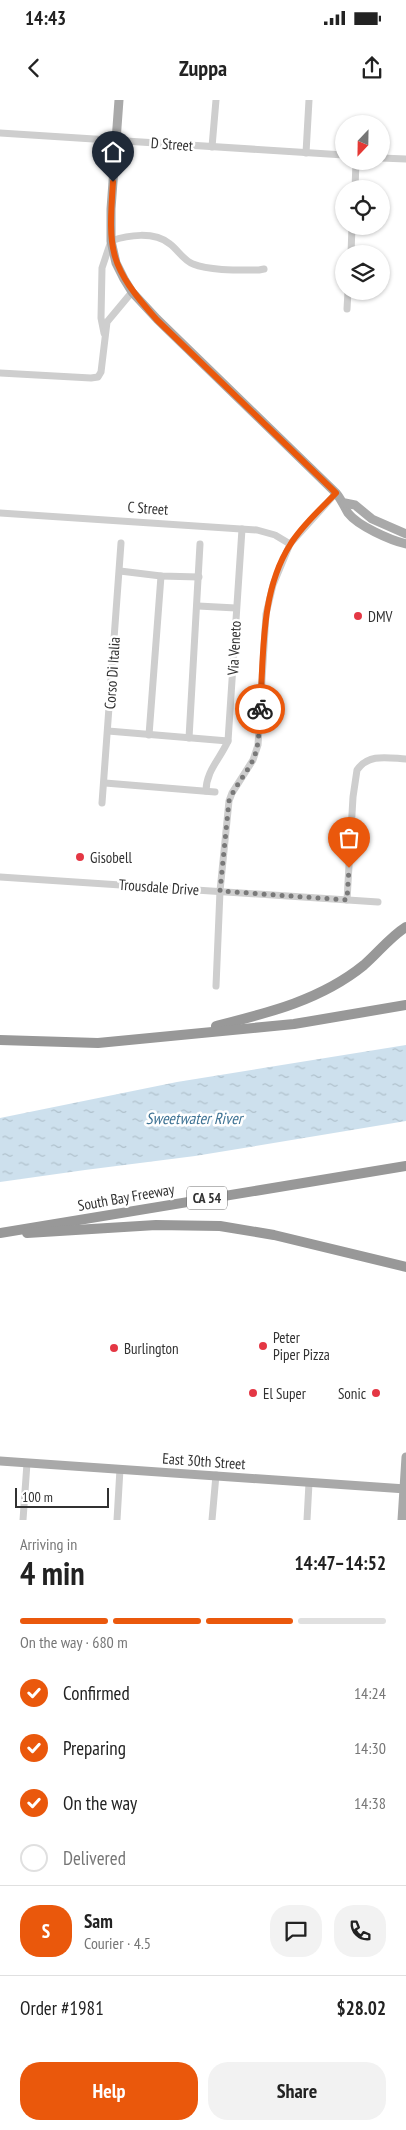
<!DOCTYPE html>
<html lang="en">
<head>
<meta charset="utf-8">
<style>
	body { margin:0; font-family:"PT Sans Narrow",sans-serif; background:#f2f2f2; color:#222; height:100vh; display:flex; flex-direction:column; font-size:19px; white-space:nowrap }
	* { box-sizing:border-box; margin:0 }
	p { font-size:16px; color:#767676 }
	.icon { flex:none; width:28px; height:28px; fill:none; stroke:currentColor; stroke-width:2; stroke-linecap:round; stroke-linejoin:round }
	.map { position:relative; height:1420px; overflow:hidden }
	.sheet { display:flex; flex-direction:column; background:#fff; flex:1 }
	.sheet>* { flex:none }
	.needle { width:32px; rotate:202deg }
	.fabs { position:absolute; left:335px; top:15px; display:grid; gap:10px }
	.fabs a { display:grid; place-items:center; width:55px; height:55px; border-radius:50%; background:#fff; box-shadow:0 1px 4px #0004; font-size:25px }
	.scale { position:absolute; left:15px; bottom:12px; width:94px; box-sizing:border-box; padding-left:5px; border:2px solid #313131; border-top:0; font-size:14px; line-height:18px; white-space:nowrap; color:#313131; -webkit-text-stroke:4px #fff; paint-order:stroke }
	.pin { position:absolute; display:grid; place-items:center; width:42px; height:42px; color:#fff; margin:-51px -21px; border-radius:50% 50% 50% 0; rotate:-45deg; box-shadow:0 0 5px #0007 }
	.pin .icon { rotate:45deg }
	.courier { position:absolute; display:grid; place-items:center; width:50px; height:50px; margin:-25px; border:4px solid #ea580c; border-radius:50%; background:#fff; color:#222; box-shadow:0 1px 6px #0007 }
	.overview em { font-style:normal; font-weight:700 }
	.overview div { display:flex; flex-direction:column-reverse }
	.overview { display:flex; align-items:center; justify-content:space-between; height:85px; padding:0 20px }
	h1 { font-size:32px; font-weight:700; line-height:38px }
	.bar { display:grid; grid-template-columns:repeat(4,1fr); gap:8px 5px; align-content:center; height:60px; padding:0 20px }
	.bar i { height:6px; border-radius:4px; background:#e0e0e0 }
	.bar .on { background:#ea580c }
	.bar p { grid-column:span 4 }
	.line { display:flex; align-items:center; gap:12px; padding:0 20px; border-top:1px solid #e0e0e0 }
	.line div { flex:1 }
	.round { display:grid; place-items:center; flex:none; width:52px; height:52px; border-radius:20px; background:#f2f2f2 }
	ol { padding:0 20px; list-style:none }
	li { display:flex; align-items:center; gap:15px; height:55px }
	li p { margin-inline-start:auto }
	li .icon { padding:5px; border-radius:50%; background:#ea580c; color:#fff; stroke-width:4 }
	li:last-child { color:#767676 }
	li i { width:28px; height:28px; border:2px solid #e0e0e0; border-radius:50% }
	.button { display:flex; gap:10px; margin-top:auto; padding:10px 20px }
	.button a { flex:1; height:58px; border-radius:20px; background:#ea580c; color:#fff; font-size:20px; font-weight:700; line-height:58px; text-align:center }
	.button a+a { background:#f2f2f2; color:#222 }
	.status { display:flex; justify-content:space-between; align-items:center; height:35px; padding:0 25px; background:#fff; direction:ltr }
	.status svg { height:14px; fill:currentColor }
	header { display:flex; justify-content:space-between; align-items:center; height:65px; padding:0 20px; background:#fff; font-size:22px; font-weight:700 }
	.map>svg:first-child { display:block }
	.water { fill:url(#water-ripples) }
	.lines { fill:none; stroke-linecap:round; stroke-linejoin:round }
	.minor { stroke:#cecece; stroke-width:7 }
	.major { stroke:#a9a9a9; stroke-width:9 }
	.highway { stroke:#989898; stroke-width:10 }
	.done { stroke:#797979; stroke-width:5; stroke-dasharray:0 9 }
	.route { stroke:#ea580c; stroke-width:6 }
	.poi-dot { fill:#e43744; stroke:#fff; stroke-width:2 }
	.labels { text-anchor:middle; dominant-baseline:central; stroke-width:5; stroke-linejoin:round; paint-order:stroke }
	.shield { fill:#fff; stroke:#6f6f6f; stroke-width:1 }
	.shield-label { font-size:14px; font-weight:bold; fill:#313131 }
	.street-label { font-size:15px; fill:#313131; stroke:#fff }
	.poi-label { font-size:15px; fill:#313131; stroke:#fff; text-anchor:start }
	.water-label { font-size:16px; font-style:italic; fill:#3f7394; stroke:#fff }
</style>
</head>
<body>
<div class="status"><b>14:43</b><svg viewBox="0 0 49 12"><path d="M0 12V9h3v3zM5 12V6h3v6zM10 12V3h3v9zM15 12V0h3v12zM26 1h20v11H26zM47 4h2v5h-2z"/></svg></div>
<header><svg class="icon" aria-label="back" viewBox="0 0 24 24"><path d="M15 5l-7 7 7 7"/></svg>Zuppa<svg class="icon" aria-label="share" viewBox="0 0 24 24"><path d="M12 15V3M7 8l5-5 5 5M5 13v7h14v-7"/></svg></header>
<div class="map">
<svg width="406" height="1420" viewBox="0 0 406 1420">
	<defs>
		<pattern id="water-ripples" width="26" height="14" patternUnits="userSpaceOnUse" patternTransform="scale(1.25)"><rect width="26" height="14" fill="#cde0ed"/><path d="M2 4q2-2 4 0t4 0M15 11q2-2 4 0t4 0" fill="none" stroke="#b0c1cc"/></pattern>
	</defs>
	<rect width="100%" height="100%" fill="#fff"/>
	<polygon class="water" points="406,945 406,1021 195,1056 85,1070 0,1082 0,1018 177,982"/>
	<g class="lines">
		<g class="minor">
			<polyline points="0,33 344,55"/>
			<polyline points="212,47 216,0"/>
			<polyline points="306,53 309,0"/>
			<polyline points="381,58 406,59"/>
			<polyline points="355,89 356,61"/>
			<polyline points="351,154 352,126"/>
			<polyline points="347,209 348,191"/>
			<path d="M104,233L101,218L102,168L111,141C128,135 154,131 170,144C178,150 184,161 193,164C210,171 241,170 259,170L264,169"/>
			<polyline points="0,273 91,278 98,277 101,272 107,222 132,192"/>
			<polyline points="0,413 257,430 275,435 290,444"/>
			<polyline points="120,471 161,476 199,477"/>
			<polyline points="198,506 236,508"/>
			<polyline points="108,631 228,641"/>
			<polyline points="149,635 161,476"/>
			<polyline points="189,638 200,444"/>
			<polyline points="105,683 215,692"/>
			<path d="M206,691C206,671 220,659 228,641L242,429"/>
			<polyline points="102,703 121,443"/>
			<polyline points="0,777 378,802"/>
			<path d="M347,800L353,697L357,670C369,653 388,658 406,659"/>
			<polyline points="216,886 220,791 229,701 232,693 253,660 258,645 266,514 273,485 290,444 336,393"/>
			<polyline points="23,1420 27,1363"/>
			<polyline points="117,1420 120,1369"/>
			<polyline points="212,1420 216,1375"/>
			<polyline points="307,1420 309,1383"/>
		</g>
		<g class="major">
			<path d="M119,0L111,109V141L116,163L124,179L132,192L157,219L336,393C341,399 344,406 348,413C358,426 390,440 406,444"/>
			<polyline points="345,403 355,405 372,419 406,434"/>
			<polyline points="0,1361 406,1389"/>
			<polyline points="402,1420 406,1357"/>
		</g>
		<g class="highway">
			<path d="M216,926C268,913 321,900 364,865C378,853 390,837 406,827"/>
			<polyline points="0,940 98,943 294,924 406,905"/>
			<polyline points="0,1133 406,1066"/>
			<polyline points="27,1133 156,1125 220,1126 274,1135 406,1167"/>
		</g>
	</g>
	<g class="lines">
		<path class="done" d="M260,609C259,626 260,644 253,660C246,674 235,686 229,701L220,791L347,800L349,768"/>
		<path class="route" d="M113,82C108,152 109,166 157,220L336,393C321,409 302,425 290,445C260,492 264,555 260,609"/>
	</g>
	<g class="poi-dot">
		<circle cx="358" cy="516" r="5"/>
		<circle cx="80" cy="757" r="5"/>
		<circle cx="263" cy="1246" r="5"/>
		<circle cx="114" cy="1248" r="5"/>
		<circle cx="253" cy="1293" r="5"/>
		<circle cx="376" cy="1293" r="5"/>
	</g>
	<g class="labels">
		<rect class="shield" x="187" y="1086.5" width="40" height="23" rx="4"/>
		<g class="shield-label">
			<text x="207" y="1098">CA 54</text>
		</g>
		<g class="street-label">
			<text transform="translate(172 44) rotate(4)">D Street</text>
			<text transform="translate(148 408) rotate(4)">C Street</text>
			<text transform="translate(234 548) rotate(-87)">Via Veneto</text>
			<text transform="translate(112 573) rotate(-86)">Corso Di Italia</text>
			<text transform="translate(159 787) rotate(4)">Trousdale Drive</text>
			<text transform="translate(126 1097) rotate(-10)">South Bay Freeway</text>
			<text transform="translate(204 1361) rotate(4)">East 30th Street</text>
		</g>
		<g class="poi-label">
			<text x="368" y="516">DMV</text>
			<text x="90" y="757">Gisobell</text>
			<text x="273" y="1237">Peter<tspan x="273" dy="17">Piper Pizza</tspan></text>
			<text x="124" y="1248">Burlington</text>
			<text x="263" y="1293">El Super</text>
			<text x="366" y="1293" text-anchor="end">Sonic</text>
		</g>
		<g class="water-label">
			<text x="194" y="1018">Sweetwater River</text>
		</g>
	</g>
</svg>
<div class="fabs">
<a><svg class="needle" viewBox="-14 -14 28 28"><path d="M0-13l5 13h-10z" fill="#e53935"/><path d="M0 13l5-13h-10z" fill="#767676"/></svg></a>
<a><svg class="icon" aria-label="locate" viewBox="0 0 24 24"><circle cx="12" cy="12" r="6"/><path d="M12 2v4M12 18v4M2 12h4M18 12h4"/></svg></a>
<a><svg class="icon" aria-label="layers" viewBox="0 0 24 24"><path d="M12 4l9 5-9 5-9-5zM3 14l9 5 9-5"/></svg></a>
</div>
<div class="scale">100 m</div>
<div class="pin" style="left:349px;top:768px;background:#ea580c"><svg class="icon" aria-label="bag" viewBox="0 0 24 24"><path d="M5 8h14l-1 12H6zM9 8a3 3 0 0 1 6 0"/></svg></div>
<div class="pin" style="left:113px;top:82px;background:#1f2937"><svg class="icon" aria-label="home" viewBox="0 0 24 24"><path d="M3 11l9-7 9 7M6 9v11h12V9"/></svg></div>
<div class="courier" style="left:260px;top:609px"><svg class="icon" aria-label="bike" viewBox="0 0 24 24"><circle cx="6" cy="16" r="4"/><circle cx="18" cy="16" r="4"/><path d="M6 16l4-8h5l3 8M10 8l3 8H6M13 5h3"/></svg></div>
</div>
<section class="sheet">
<div class="overview"><div><h1>4 min</h1><p>Arriving in</p></div><em>14:47–14:52</em></div>
<div class="bar"><i class="on"></i><i class="on"></i><i class="on"></i><i></i><p>On the way · 680 m</p></div>
<ol>
<li><svg class="icon" aria-label="check" viewBox="0 0 24 24"><path d="M5 12l5 5 9-10"/></svg>Confirmed<p>14:24</p></li>
<li><svg class="icon" aria-label="check" viewBox="0 0 24 24"><path d="M5 12l5 5 9-10"/></svg>Preparing<p>14:30</p></li>
<li><svg class="icon" aria-label="check" viewBox="0 0 24 24"><path d="M5 12l5 5 9-10"/></svg>On the way<p>14:38</p></li>
<li><i></i>Delivered</li>
</ol>
<div class="line" style="height:90px"><b class="round" style="background:#ea580c;color:#fff">S</b><div><b>Sam</b><p>Courier · 4.5</p></div><a class="round"><svg class="icon" aria-label="chat" viewBox="0 0 24 24"><path d="M4 5h16v11H9l-5 4z"/></svg></a><a class="round"><svg class="icon" aria-label="phone" viewBox="0 0 24 24"><path d="M5 4h4l2 5-3 2q2 4 5 5l2-3 5 2v4C11 20 4 13 5 4z"/></svg></a></div>
<div class="line" style="height:65px"><div>Order #1981</div><b>$28.02</b></div>
<div class="button"><a>Help</a><a>Share</a></div>
</section>
</body>
</html>
